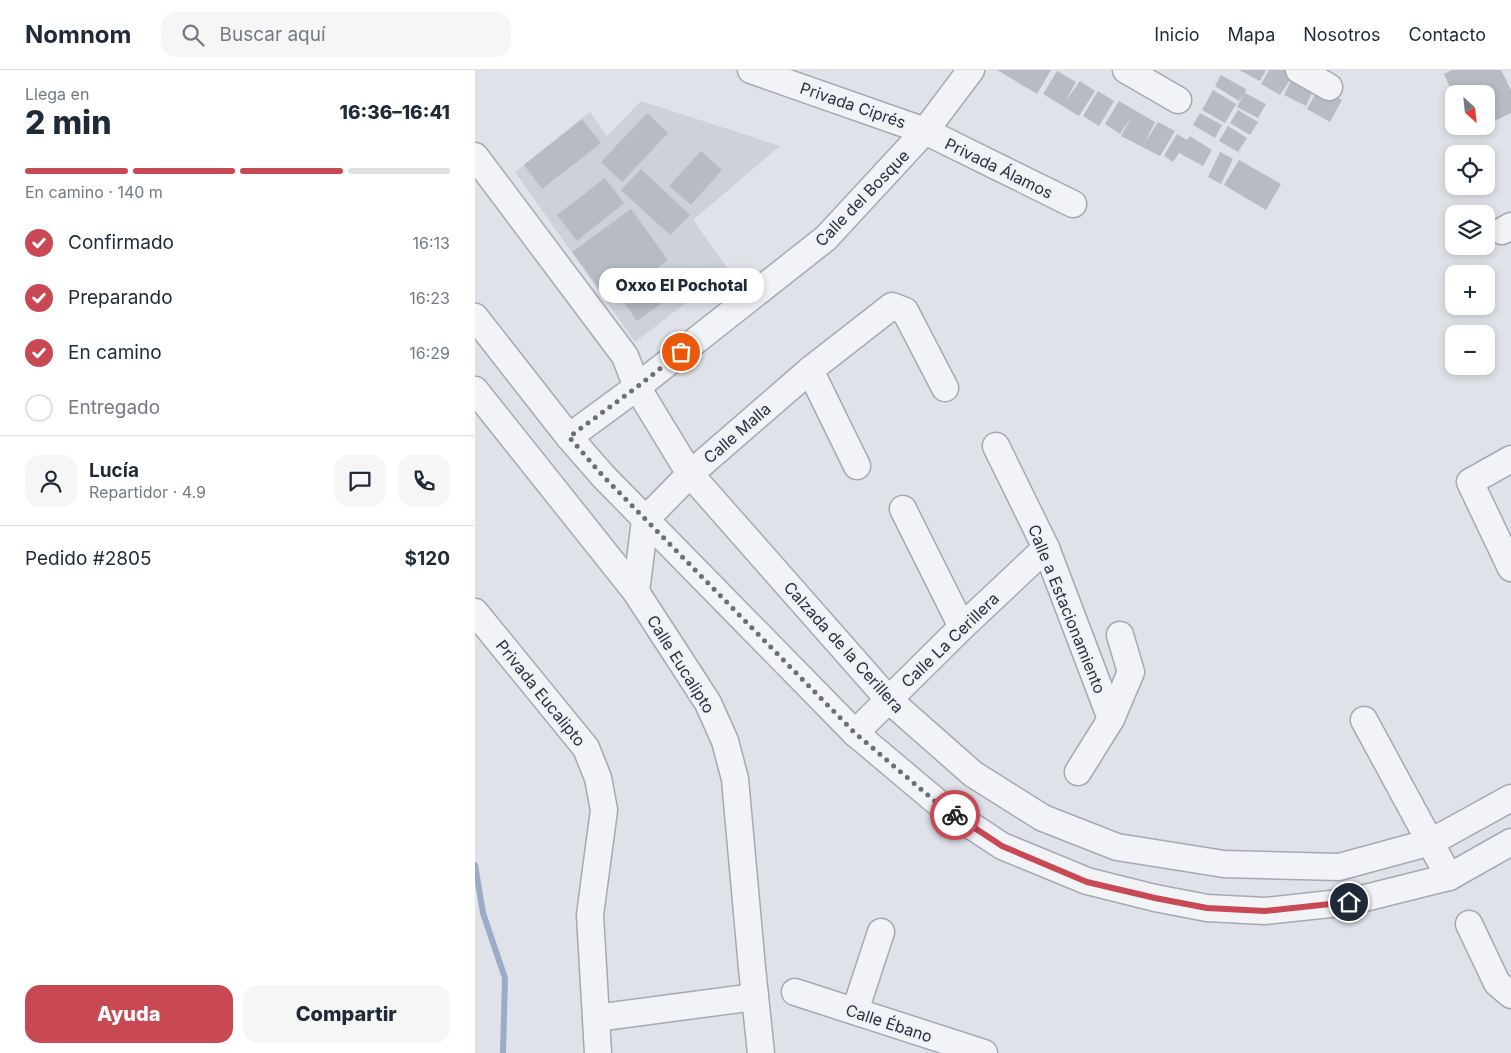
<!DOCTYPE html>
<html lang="es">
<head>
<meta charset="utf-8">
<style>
	body { margin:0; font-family:Inter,sans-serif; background:#f6f6f7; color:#1f2937; height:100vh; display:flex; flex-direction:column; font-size:19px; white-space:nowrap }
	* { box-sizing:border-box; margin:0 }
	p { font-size:16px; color:#747a83 }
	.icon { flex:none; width:28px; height:28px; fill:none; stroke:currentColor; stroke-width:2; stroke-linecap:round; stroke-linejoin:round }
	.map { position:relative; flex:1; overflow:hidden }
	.panel { display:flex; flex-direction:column; background:#fff; width:475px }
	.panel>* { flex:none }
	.needle { width:32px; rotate:153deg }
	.controls { position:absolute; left:970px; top:15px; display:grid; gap:10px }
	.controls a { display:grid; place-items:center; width:50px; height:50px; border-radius:10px; background:#fff; box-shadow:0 2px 8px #0003; font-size:25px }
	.pin { position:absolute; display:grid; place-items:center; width:42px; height:42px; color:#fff; margin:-21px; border:2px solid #fff; border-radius:50%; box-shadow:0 1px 5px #0007 }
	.courier { position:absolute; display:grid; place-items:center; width:50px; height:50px; margin:-25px; border:4px solid #c84954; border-radius:50%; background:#fff; color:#222; box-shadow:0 1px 6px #0007 }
	.bubble { position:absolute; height:35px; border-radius:15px; background:#fff; box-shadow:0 2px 8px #0003; font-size:16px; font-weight:800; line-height:35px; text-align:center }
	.head em { font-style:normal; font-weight:800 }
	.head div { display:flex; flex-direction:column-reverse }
	.head { display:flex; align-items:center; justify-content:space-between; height:85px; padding:0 25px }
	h1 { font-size:32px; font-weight:800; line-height:38px }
	.bar { display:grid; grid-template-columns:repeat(4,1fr); gap:8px 5px; align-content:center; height:60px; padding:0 25px }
	.bar i { height:6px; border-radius:4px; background:#e0e1e3 }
	.bar .selected { background:#c84954 }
	.bar p { grid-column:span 4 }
	.line { display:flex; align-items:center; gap:12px; padding:0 25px; border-top:1px solid #e0e1e3 }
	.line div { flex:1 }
	.round { display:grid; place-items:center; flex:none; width:52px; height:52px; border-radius:15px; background:#f6f6f7 }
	ol { padding:0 25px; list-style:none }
	li { display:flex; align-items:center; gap:15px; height:55px }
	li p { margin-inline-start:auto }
	li .icon { padding:5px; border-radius:50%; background:#c84954; color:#fff; stroke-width:4 }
	li:last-child { color:#747a83 }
	li i { width:28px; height:28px; border:2px solid #e0e1e3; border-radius:50% }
	.cta { display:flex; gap:10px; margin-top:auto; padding:10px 25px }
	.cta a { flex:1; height:58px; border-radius:15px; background:#c84954; color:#fff; font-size:20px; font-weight:800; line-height:58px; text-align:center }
	.cta a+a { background:#f6f6f7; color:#1f2937 }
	header { display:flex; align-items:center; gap:30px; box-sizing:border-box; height:70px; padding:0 25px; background:#fff; border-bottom:1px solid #e0e1e3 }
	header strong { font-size:24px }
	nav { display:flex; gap:28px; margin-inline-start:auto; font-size:18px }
	.search { width:350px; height:45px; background:#f6f6f7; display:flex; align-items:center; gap:12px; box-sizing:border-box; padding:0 18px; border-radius:15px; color:#747a83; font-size:19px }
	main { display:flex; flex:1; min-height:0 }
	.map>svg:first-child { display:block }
	.built { fill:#cdd1d9 }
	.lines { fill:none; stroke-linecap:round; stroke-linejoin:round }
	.stream { stroke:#9badc6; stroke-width:6 }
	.building { fill:#b6bbc4 }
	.minor-casing { stroke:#a5a9b2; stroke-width:29 }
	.minor { stroke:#f1f3f6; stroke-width:26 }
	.done { stroke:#696e7a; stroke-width:5; stroke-dasharray:0 9 }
	.route { stroke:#c84954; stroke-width:6 }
	.labels { text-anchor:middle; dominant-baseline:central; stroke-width:4; stroke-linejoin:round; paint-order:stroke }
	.street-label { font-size:16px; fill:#292f3e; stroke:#eef1f5 }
</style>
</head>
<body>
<header>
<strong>Nomnom</strong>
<div class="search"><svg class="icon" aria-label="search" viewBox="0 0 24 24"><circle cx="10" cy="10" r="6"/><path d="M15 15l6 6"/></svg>Buscar aquí</div>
<nav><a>Inicio</a><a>Mapa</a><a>Nosotros</a><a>Contacto</a></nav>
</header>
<main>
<section class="panel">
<div class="head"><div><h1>2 min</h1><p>Llega en</p></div><em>16:36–16:41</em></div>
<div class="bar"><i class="selected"></i><i class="selected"></i><i class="selected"></i><i></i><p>En camino · 140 m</p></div>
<ol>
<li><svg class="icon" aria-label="check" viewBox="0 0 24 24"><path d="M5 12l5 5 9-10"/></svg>Confirmado<p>16:13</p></li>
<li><svg class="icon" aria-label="check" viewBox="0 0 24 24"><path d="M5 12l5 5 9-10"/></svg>Preparando<p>16:23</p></li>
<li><svg class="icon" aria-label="check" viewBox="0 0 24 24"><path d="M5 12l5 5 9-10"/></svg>En camino<p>16:29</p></li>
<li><i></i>Entregado</li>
</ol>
<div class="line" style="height:90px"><a class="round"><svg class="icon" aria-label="person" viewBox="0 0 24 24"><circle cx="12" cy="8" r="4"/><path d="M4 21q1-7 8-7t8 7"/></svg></a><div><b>Lucía</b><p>Repartidor · 4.9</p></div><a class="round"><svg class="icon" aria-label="chat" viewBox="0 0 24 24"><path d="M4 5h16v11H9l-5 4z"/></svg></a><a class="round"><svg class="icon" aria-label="phone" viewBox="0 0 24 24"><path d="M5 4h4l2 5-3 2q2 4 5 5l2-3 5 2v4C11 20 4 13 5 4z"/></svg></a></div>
<div class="line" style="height:65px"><div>Pedido #2805</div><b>$120</b></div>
<div class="cta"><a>Ayuda</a><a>Compartir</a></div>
</section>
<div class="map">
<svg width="1036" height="983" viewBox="0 0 1036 983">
	<rect width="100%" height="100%" fill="#dfe2e8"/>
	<polygon class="built" points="166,31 305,76 218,150 254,200 160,272 40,102 115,42 132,66"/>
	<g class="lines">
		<polyline class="stream" points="0,795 8,843 30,908 28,983"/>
	</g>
	<g class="building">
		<polygon points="522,0 576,0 562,24"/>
		<polygon points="764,0 791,0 785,11"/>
		<polygon points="794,0 812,0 819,4 805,25 786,14"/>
		<polygon points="977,0 1026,0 1036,20 1036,43 1011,55 1011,24 978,24 969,4"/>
		<polygon points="582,1 601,12 590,32 605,11 620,21 604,46 568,24"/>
		<polygon points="819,4 841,15 831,36 809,25"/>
		<polygon points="746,5 771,19 770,23 791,34 783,48 762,37 769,24 764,31 740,16"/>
		<polygon points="844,17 867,30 855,52 832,39"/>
		<polygon points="738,20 761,34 750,53 727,40"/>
		<polygon points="623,21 639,31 624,56 608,46"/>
		<polygon points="644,31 680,52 669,74 683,52 700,61 685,86 646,66 657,46 645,64 630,54"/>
		<polygon points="763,40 783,52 775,65 755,53"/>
		<polygon points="172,43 193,63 147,112 126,92"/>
		<polygon points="725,43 747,55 740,68 718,55"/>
		<polygon points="107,49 126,73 67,119 49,95"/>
		<polygon points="753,56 772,68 763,82 744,71"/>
		<polygon points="702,64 712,70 715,66 737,80 728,96 704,83 698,92 689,86"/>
		<polygon points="226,81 247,100 216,135 194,116"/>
		<polygon points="745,82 758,89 746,114 733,107"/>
		<polygon points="764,90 806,114 791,140 749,115"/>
		<polygon points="166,99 215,145 195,165 146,120"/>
		<polygon points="130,108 149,133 102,171 82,145"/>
		<polygon points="156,139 193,190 135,233 97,182"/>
		<polygon points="192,199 207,219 162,251 147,230"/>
	</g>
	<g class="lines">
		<g class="minor-casing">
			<g id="minor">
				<polyline points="276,0 450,61 598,134"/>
				<polyline points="651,0 703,30"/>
				<polyline points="824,0 854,17"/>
				<polyline points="0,86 150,286 162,317 215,404 414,630 498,704 568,748 642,777 749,794 864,797 956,772 1036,728"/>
				<polyline points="1027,161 1036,156"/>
				<polyline points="0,247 94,367 128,406 380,663 468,737 527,776 612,811 680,828 732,838 790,841 874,832 974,807 1036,772"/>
				<polyline points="335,300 382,396"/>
				<polyline points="0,320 161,522 233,633 250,671 260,709 277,898 286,983"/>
				<polyline points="94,367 162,317 351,168 450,61 496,0"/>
				<polyline points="521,376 571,478 636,649"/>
				<polyline points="1036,389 995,412 1036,498"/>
				<polyline points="428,439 487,557"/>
				<polyline points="161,522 170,450 215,404 335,300 417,236 430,241 470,318"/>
				<polyline points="0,542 111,678 123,708 129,740 115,845 123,983"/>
				<polyline points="889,650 974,807"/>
				<polyline points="380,663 487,557 571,478"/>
				<polyline points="603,702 636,649 656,602 645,565"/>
				<polyline points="994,854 1022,913 1036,925"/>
				<polyline points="320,922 509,983"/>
				<polyline points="380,941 406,862"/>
				<polyline points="121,948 280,927"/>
			</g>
		</g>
		<use href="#minor" class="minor"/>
	</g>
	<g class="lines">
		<polyline class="done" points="206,282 162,317 94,367 128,406 380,663 468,738 480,745"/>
		<polyline class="route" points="480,745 527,776 612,812 680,828 732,838 790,841 874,832"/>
	</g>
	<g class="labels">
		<g class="street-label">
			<text transform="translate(378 35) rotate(19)">Privada Ciprés</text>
			<text transform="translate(524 98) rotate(26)">Privada Álamos</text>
			<text transform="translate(387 128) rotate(-46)">Calle del Bosque</text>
			<text transform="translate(262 363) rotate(-41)">Calle Malla</text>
			<text transform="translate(592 539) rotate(68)">Calle a Estacionamiento</text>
			<text transform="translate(475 570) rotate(-44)">Calle La Cerillera</text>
			<text transform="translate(369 577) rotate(48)">Calzada de la Cerillera</text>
			<text transform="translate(206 594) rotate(58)">Calle Eucalipto</text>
			<text transform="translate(66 623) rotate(51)">Privada Eucalipto</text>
			<text transform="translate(414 953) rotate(18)">Calle Ébano</text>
		</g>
	</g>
</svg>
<div class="controls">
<a><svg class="needle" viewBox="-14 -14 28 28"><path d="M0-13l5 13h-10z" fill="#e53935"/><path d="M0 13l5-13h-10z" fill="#747a83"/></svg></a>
<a><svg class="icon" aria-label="locate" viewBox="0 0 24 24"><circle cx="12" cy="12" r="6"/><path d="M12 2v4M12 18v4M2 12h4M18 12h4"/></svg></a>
<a><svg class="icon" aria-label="layers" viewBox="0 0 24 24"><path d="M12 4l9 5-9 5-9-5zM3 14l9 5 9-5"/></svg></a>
<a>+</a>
<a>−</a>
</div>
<div class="pin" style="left:206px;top:282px;background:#ea580c"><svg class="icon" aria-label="bag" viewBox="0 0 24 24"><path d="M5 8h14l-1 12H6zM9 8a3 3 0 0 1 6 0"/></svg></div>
<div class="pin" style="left:874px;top:832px;background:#1f2937"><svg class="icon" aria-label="home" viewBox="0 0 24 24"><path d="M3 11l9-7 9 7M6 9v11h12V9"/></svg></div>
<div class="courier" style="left:480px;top:745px"><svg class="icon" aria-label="bike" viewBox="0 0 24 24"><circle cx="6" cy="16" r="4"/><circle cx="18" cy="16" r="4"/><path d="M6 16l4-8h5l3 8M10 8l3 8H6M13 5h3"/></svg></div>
<div class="bubble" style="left:124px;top:198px;width:165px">Oxxo El Pochotal</div>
</div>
</main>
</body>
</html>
